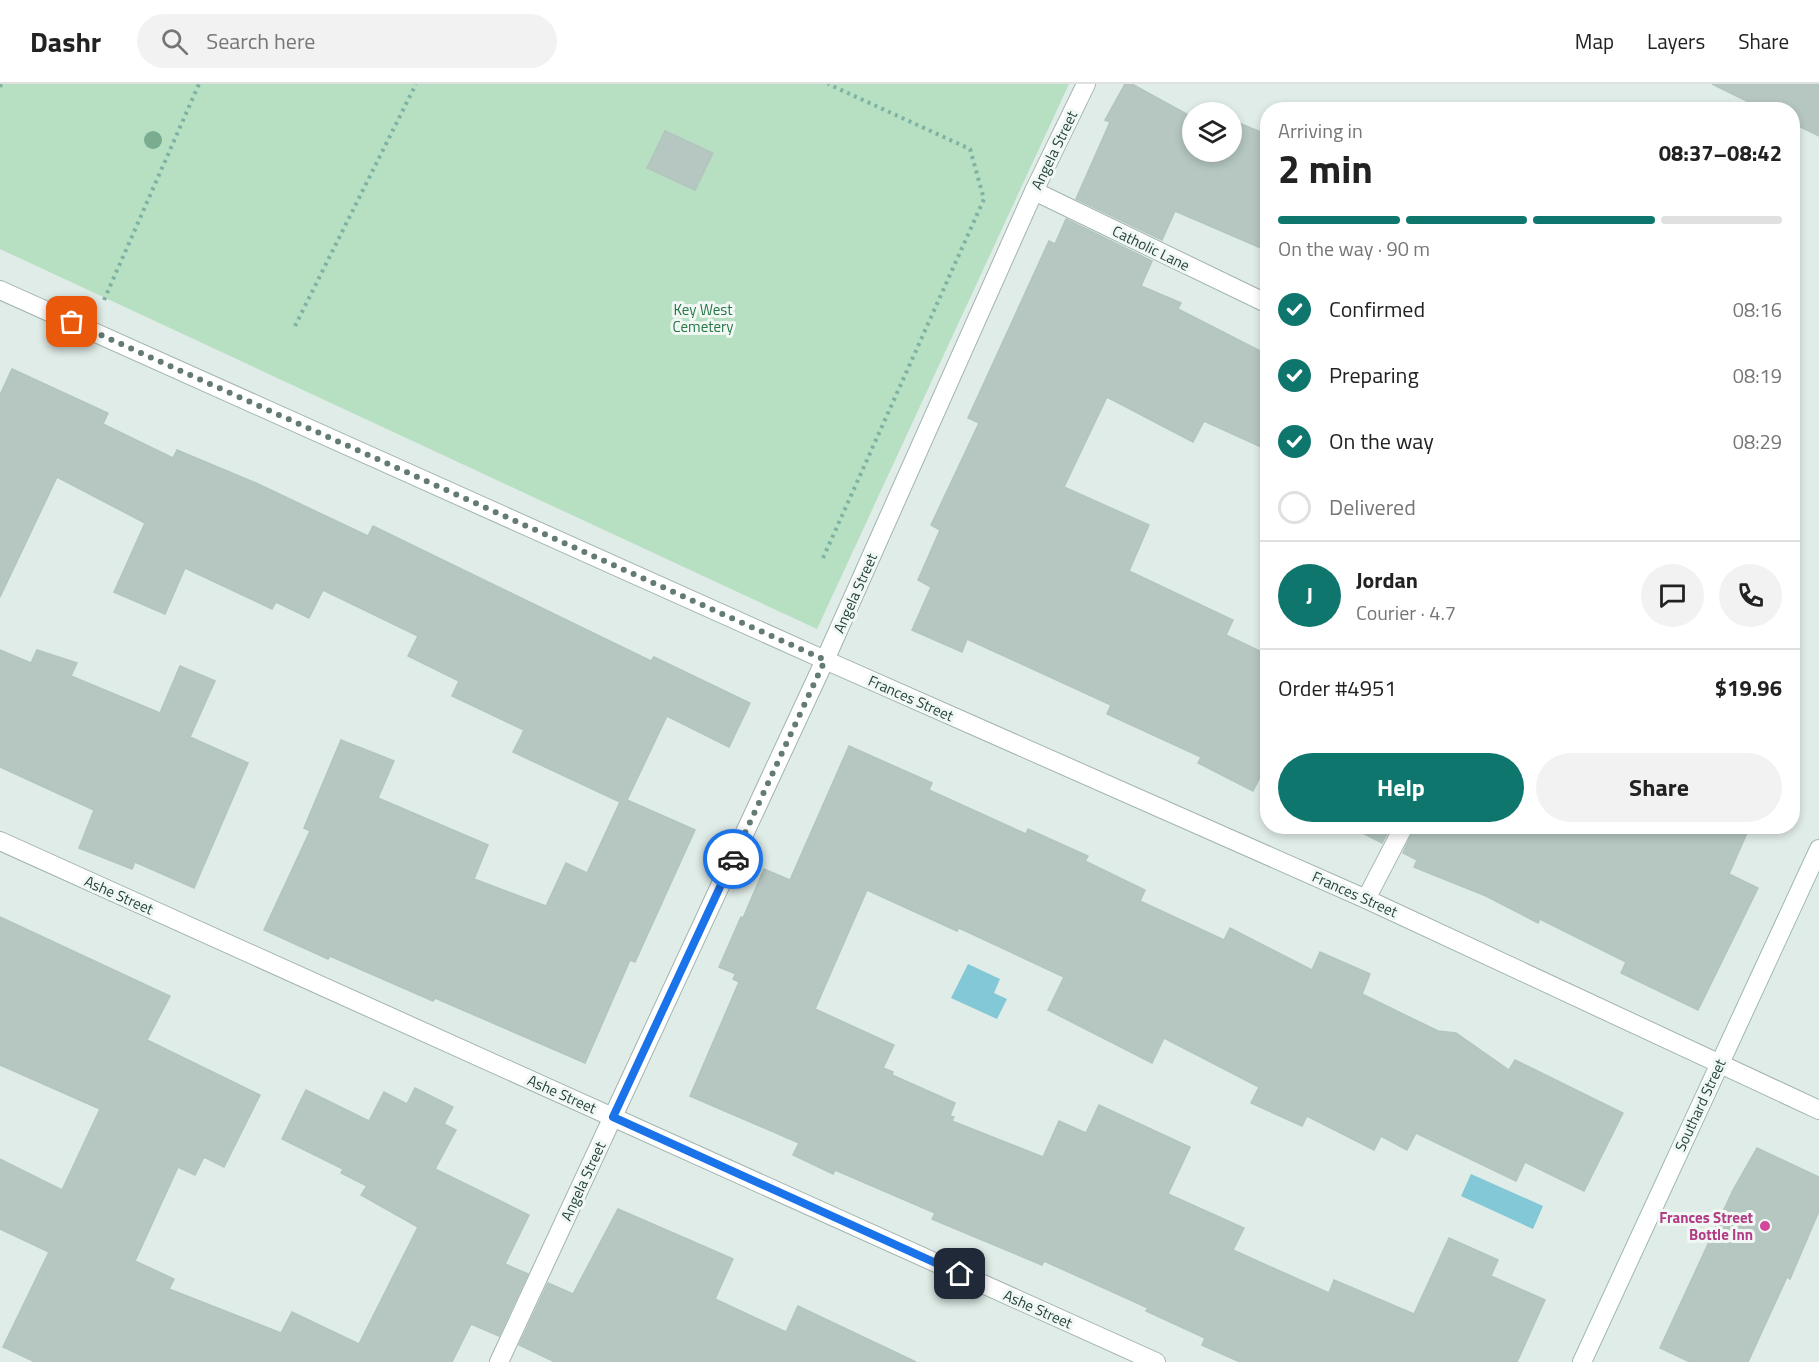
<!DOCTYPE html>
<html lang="en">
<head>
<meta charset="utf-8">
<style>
	body { margin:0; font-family:"Titillium Web",sans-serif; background:#f2f2f2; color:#222; height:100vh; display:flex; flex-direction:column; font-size:22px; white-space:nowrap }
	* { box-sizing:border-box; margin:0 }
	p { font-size:20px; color:#767676 }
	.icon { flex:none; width:33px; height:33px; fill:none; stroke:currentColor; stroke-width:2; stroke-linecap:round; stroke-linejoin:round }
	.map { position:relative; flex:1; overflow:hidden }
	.side { position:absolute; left:1260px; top:18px; width:540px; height:732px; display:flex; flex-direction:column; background:#fff; border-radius:24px; box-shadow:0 3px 9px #0003 }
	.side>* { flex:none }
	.buttons { position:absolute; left:1182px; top:18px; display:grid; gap:12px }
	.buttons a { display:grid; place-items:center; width:60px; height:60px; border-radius:50%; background:#fff; box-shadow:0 3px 9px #0003; font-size:30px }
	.pin { position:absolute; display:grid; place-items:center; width:51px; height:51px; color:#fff; margin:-26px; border-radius:12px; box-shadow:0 3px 9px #0006 }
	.courier { position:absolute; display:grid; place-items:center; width:60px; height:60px; margin:-30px; border:4px solid #1a73e8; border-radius:50%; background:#fff; color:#222; box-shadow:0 2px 8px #0007 }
	.overview em { font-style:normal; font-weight:700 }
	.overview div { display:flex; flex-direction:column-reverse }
	.overview { display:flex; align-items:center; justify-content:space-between; height:102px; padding:0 18px }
	h1 { font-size:39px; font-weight:700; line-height:45px }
	.bar { display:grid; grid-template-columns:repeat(4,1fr); gap:9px 6px; align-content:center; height:72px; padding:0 18px }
	.bar i { height:8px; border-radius:4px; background:#e0e0e0 }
	.bar .active { background:#0f766e }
	.bar p { grid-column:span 4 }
	.line { display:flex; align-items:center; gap:15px; padding:0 18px; border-top:2px solid #e0e0e0 }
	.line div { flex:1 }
	.round { display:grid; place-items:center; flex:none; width:63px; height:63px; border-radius:32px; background:#f2f2f2 }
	ol { padding:0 18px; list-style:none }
	li { display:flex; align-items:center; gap:18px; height:66px }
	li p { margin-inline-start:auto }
	li .icon { padding:6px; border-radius:50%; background:#0f766e; color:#fff; stroke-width:4 }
	li:last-child { color:#767676 }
	li i { width:33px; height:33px; border:3px solid #e0e0e0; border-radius:50% }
	.cta { display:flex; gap:12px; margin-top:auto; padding:12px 18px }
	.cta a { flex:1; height:69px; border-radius:36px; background:#0f766e; color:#fff; font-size:24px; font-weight:700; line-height:69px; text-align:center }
	.cta a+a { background:#f2f2f2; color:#222 }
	header { display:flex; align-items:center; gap:36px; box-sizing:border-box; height:84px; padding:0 30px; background:#fff; border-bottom:2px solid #e0e0e0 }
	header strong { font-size:28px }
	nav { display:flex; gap:33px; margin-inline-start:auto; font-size:21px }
	.search { width:420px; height:54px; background:#f2f2f2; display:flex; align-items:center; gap:15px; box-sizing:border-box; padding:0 21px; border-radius:33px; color:#767676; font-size:22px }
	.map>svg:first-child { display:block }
	.green { fill:#b7dfc2 }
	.water { fill:#83c8d6 }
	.building { fill:#b5c7c0; stroke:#b2c6be; stroke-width:1.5 }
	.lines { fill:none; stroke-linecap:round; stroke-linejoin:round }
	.lane-casing { stroke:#a2b4ae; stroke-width:20 }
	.street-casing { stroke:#a2b4ae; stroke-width:20 }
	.secondary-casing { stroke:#9db9af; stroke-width:20 }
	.path { stroke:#7eb2a2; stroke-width:4; stroke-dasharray:3 4.5; stroke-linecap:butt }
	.lane { stroke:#fff; stroke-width:18 }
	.street { stroke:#fff; stroke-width:18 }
	.secondary { stroke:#fff; stroke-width:18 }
	.tree { fill:#7aac8f }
	.done { stroke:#637b74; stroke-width:6; stroke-dasharray:0 10.8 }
	.route { stroke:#1a73e8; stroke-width:8 }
	.hotel-dot { fill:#d1479c; stroke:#f1f8f4; stroke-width:2 }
	.labels { text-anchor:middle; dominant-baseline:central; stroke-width:6; stroke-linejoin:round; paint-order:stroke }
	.street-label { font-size:15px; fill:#1f3e36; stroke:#f1f8f4 }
	.park-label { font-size:15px; fill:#267747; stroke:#f1f8f4 }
	.hotel-label { font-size:15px; font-weight:bold; fill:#b23c85; stroke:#f1f8f4; text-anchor:end }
</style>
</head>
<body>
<header>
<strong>Dashr</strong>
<div class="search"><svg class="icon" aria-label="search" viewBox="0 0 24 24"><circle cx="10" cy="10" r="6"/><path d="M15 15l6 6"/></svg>Search here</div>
<nav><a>Map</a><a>Layers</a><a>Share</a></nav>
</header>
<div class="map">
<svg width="1819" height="1278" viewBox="0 0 1819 1278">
	<rect width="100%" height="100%" fill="#e0ece7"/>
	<polygon class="green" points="0,0 1069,0 817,545 0,165"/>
	<g class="water">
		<polygon points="968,880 1000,895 994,909 1007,915 997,935 951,914"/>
		<polygon points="1471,1090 1543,1122 1533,1145 1461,1112"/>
	</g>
	<g class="building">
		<polygon points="1125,0 1132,0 1192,33 1192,68 1232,68 1232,36 1268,51 1268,167 1175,127 1162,156 1076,115 1110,38 1105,36"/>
		<polygon points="1712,0 1819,0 1819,52 1792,39 1792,26 1765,26"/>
		<polygon points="665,47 713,69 695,106 647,84"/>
		<polygon points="1066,135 1152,177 1141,202 1181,219 1178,225 1268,271 1268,366 1204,337 1193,358 1107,313 1064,403 1149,441 1129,487 1233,536 1226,551 1268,571 1268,677 1253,707 1198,679 1201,673 1107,630 1111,621 967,555 962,568 912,546 931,503 918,496 940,446 931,441 979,339 968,334 1049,157 1055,160"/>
		<polygon points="12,285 108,329 103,340 173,374 177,366 256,399 368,452 373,442 651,577 654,573 750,619 729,663 667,632 627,716 695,746 635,878 630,876 585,979 435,914 433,917 330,872 328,875 264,846 310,747 304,744 341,656 394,677 378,714 488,761 474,795 546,822 566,779 587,789 620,718 513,668 524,646 452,612 459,597 408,572 418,552 323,506 309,534 276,518 272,525 185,484 165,530 114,508 145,439 57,393 0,513 0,311"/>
		<polygon points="0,566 31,579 37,566 77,579 71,592 160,629 180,582 215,597 190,653 248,679 194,804 135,778 132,785 79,764 94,726 0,683"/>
		<polygon points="849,662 932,699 929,706 1026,750 1028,745 1088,772 1085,777 1145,806 1140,817 1224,856 1230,844 1312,886 1320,868 1370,890 1362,910 1438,947 1456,949 1509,986 1515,976 1623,1029 1584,1107 1525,1078 1516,1097 1416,1049 1407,1066 1381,1052 1374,1066 1307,1032 1302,1042 1251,1019 1259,1003 1164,954 1152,979 1048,926 1064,893 959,844 957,847 867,806 815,925 894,961 883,984 893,988 892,991 955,1019 950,1032 954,1033 952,1037 1043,1073 1059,1037 1086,1049 1099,1021 1190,1063 1168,1110 1244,1144 1233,1166 1329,1209 1334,1196 1414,1230 1449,1154 1498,1176 1491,1192 1545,1216 1517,1278 1240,1278 1202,1261 1205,1254 1146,1227 1148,1224 1044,1177 1042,1181 932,1135 935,1129 835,1086 833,1090 793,1071 799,1059 690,1012 739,898 733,895 736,890 719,883 741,833 743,834 764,785 790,796"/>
		<polygon points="1349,742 1391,742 1382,759"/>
		<polygon points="1415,742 1750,742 1729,790 1758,804 1698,926 1621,889 1626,878 1540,835 1538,839 1486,812 1414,783 1417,776 1403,769"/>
		<polygon points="0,833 170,912 147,956 260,1011 224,1083 204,1073 195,1091 178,1083 135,1177 174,1195 169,1205 281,1249 292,1228 359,1260 418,1143 361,1111 367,1102 341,1089 343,1085 282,1055 306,1006 369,1037 384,1008 407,1020 415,1004 453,1023 444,1040 456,1046 435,1085 529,1131 505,1180 528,1190 499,1252 471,1240 452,1278 35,1278 3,1263 49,1168 0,1145 0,1075 62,1106 100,1025 0,981"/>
		<polygon points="1757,1064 1819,1093 1819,1127 1790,1195 1787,1193 1748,1278 1690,1278 1660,1264 1733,1106"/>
		<polygon points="618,1125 733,1175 715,1215 786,1248 798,1222 916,1278 555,1278 519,1261 548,1199 573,1210"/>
	</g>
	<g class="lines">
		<g class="lane-casing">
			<g id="lane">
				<polyline points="1034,107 1268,220"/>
				<polyline points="1366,815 1404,742"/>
			</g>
		</g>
		<g class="street-casing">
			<g id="street">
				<polyline points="0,206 825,576 1366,815 1819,1026"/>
				<polyline points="0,757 1156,1278"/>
				<polyline points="499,1278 825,576 1034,107 1086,0"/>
			</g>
		</g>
		<g class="secondary-casing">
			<polyline id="secondary" points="1582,1278 1819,765"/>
		</g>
		<g class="path">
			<polyline points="0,3 1,0"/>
			<polyline points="104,216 199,0"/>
			<polyline points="295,242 416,0"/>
			<polyline points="823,474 984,115 970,65 828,0"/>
		</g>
		<use href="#lane" class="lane"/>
		<use href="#street" class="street"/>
		<use href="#secondary" class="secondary"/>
	</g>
	<circle class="tree" cx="153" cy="56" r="9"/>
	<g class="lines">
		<polyline class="done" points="72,238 825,576 733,775"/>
		<polyline class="route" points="733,775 613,1033 960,1190"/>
	</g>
	<circle class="hotel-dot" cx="1765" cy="1142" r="6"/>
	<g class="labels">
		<g class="street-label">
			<text transform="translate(1054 66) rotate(-64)">Angela Street</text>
			<text transform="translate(1151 164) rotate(26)">Catholic Lane</text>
			<text transform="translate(855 509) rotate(-66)">Angela Street</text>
			<text transform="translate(911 614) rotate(24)">Frances Street</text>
			<text transform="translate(1355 810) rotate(24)">Frances Street</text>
			<text transform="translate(119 811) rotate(24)">Ashe Street</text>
			<text transform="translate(562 1010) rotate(24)">Ashe Street</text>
			<text transform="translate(1700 1021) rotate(-65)">Southard Street</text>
			<text transform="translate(583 1097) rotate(-65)">Angela Street</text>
			<text transform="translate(1038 1225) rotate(24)">Ashe Street</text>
		</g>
		<g class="park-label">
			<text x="703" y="225">Key West<tspan x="703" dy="17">Cemetery</tspan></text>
		</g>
		<g class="hotel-label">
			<text x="1753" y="1133">Frances Street<tspan x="1753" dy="17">Bottle Inn</tspan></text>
		</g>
	</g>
</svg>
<div class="buttons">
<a><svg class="icon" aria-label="layers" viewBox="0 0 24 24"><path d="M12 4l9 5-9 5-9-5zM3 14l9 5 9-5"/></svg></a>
</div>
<div class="pin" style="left:72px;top:238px;background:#ea580c"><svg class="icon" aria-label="bag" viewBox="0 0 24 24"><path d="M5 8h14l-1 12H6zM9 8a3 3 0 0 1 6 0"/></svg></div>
<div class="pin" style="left:960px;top:1190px;background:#1f2937"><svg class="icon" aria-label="home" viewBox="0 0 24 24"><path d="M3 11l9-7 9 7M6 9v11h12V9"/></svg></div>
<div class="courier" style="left:733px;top:775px"><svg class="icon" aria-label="car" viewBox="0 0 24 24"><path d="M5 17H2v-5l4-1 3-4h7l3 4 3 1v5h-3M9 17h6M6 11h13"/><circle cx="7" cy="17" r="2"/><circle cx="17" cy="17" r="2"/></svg></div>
<section class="side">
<div class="overview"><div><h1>2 min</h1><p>Arriving in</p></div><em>08:37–08:42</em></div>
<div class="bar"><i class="active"></i><i class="active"></i><i class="active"></i><i></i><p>On the way · 90 m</p></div>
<ol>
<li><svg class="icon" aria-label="check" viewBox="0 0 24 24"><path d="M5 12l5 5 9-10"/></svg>Confirmed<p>08:16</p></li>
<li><svg class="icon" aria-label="check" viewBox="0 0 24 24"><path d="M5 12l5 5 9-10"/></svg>Preparing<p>08:19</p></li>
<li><svg class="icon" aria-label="check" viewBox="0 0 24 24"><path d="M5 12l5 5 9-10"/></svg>On the way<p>08:29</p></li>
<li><i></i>Delivered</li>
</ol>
<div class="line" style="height:108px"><b class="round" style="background:#0f766e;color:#fff">J</b><div><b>Jordan</b><p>Courier · 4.7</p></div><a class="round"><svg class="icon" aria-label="chat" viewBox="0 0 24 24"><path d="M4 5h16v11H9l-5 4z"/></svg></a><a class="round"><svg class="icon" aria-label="phone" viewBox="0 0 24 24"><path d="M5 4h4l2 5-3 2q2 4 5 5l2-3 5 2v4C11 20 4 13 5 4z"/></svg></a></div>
<div class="line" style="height:78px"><div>Order #4951</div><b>$19.96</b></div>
<div class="cta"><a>Help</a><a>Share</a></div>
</section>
</div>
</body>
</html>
